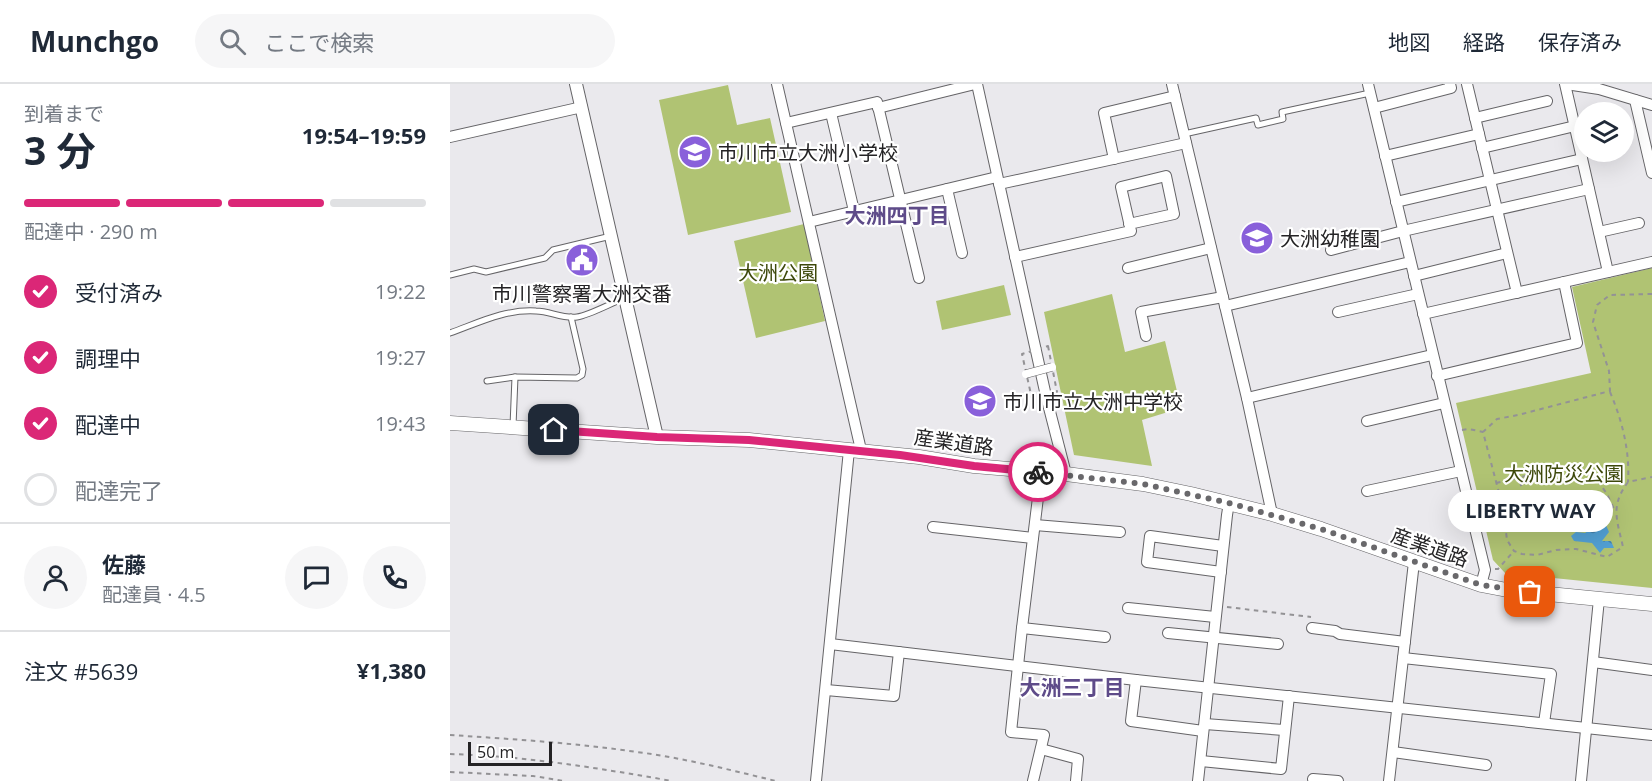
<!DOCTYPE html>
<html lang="ja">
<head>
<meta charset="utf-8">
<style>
	body { margin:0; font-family:"Open Sans","Noto Sans JP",sans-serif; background:#f6f6f7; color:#1f2937; height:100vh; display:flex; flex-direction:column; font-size:22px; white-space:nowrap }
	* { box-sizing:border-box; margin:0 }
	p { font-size:20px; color:#747a83 }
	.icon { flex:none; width:33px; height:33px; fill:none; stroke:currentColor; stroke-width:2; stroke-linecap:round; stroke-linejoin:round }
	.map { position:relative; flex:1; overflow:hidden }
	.side { display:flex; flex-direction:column; background:#fff; width:450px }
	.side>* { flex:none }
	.controls { position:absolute; left:1124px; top:18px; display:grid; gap:12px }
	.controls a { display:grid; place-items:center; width:60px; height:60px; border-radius:50%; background:#fff; box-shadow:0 6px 24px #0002; font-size:30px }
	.scale { position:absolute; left:18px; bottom:15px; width:84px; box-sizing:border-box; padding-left:6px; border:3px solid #242325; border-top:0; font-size:16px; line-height:21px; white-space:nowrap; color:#242325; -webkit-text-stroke:4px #fff; paint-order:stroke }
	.pin { position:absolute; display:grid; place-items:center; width:51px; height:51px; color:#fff; margin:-26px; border-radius:12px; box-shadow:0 3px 9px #0006 }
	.courier { position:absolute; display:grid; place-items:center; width:60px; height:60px; margin:-30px; border:4px solid #db2777; border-radius:50%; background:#fff; color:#222; box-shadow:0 2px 8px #0007 }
	.bubble { position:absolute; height:42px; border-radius:21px; background:#fff; box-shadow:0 6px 24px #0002; font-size:20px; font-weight:700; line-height:42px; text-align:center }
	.summary em { font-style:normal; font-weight:700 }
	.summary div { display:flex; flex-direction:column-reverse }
	.summary { display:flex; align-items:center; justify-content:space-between; height:102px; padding:0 24px }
	h1 { font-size:39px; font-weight:700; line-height:45px }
	.bar { display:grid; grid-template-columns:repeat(4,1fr); gap:9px 6px; align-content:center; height:72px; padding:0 24px }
	.bar i { height:8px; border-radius:4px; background:#e0e1e3 }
	.bar .selected { background:#db2777 }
	.bar p { grid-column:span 4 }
	.line { display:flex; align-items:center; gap:15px; padding:0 24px; border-top:2px solid #e0e1e3 }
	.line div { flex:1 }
	.round { display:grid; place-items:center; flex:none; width:63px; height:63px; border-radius:32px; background:#f6f6f7 }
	ol { padding:0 24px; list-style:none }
	li { display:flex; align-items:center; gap:18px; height:66px }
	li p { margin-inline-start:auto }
	li .icon { padding:6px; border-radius:50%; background:#db2777; color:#fff; stroke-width:4 }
	li:last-child { color:#747a83 }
	li i { width:33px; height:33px; border:3px solid #e0e1e3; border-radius:50% }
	header { display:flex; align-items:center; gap:36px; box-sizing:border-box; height:84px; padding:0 30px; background:#fff; border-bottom:2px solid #e0e1e3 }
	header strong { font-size:28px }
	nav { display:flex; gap:33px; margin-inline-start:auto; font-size:21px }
	.search { width:420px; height:54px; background:#f6f6f7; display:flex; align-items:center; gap:15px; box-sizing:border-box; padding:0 21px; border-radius:33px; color:#747a83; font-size:22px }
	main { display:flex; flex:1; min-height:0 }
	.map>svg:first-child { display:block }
	.green { fill:#b0c373 }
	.water { fill:url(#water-ripples) }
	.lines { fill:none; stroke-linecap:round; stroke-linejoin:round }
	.service-casing { stroke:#656467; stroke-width:7 }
	.minor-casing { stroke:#656467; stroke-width:12 }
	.tertiary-casing { stroke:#656467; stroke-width:14 }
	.secondary-casing { stroke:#656467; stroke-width:15 }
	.path { stroke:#939295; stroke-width:2; stroke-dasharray:4.5 4.5; stroke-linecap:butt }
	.service { stroke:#fff; stroke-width:5 }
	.minor { stroke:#fff; stroke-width:10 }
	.tertiary { stroke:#fff; stroke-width:12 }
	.secondary { stroke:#fff; stroke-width:14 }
	.pedestrian-bridge-casing { stroke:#656467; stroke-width:9; stroke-linecap:butt }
	.pedestrian-bridge { stroke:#fff; stroke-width:8 }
	.done { stroke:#69686b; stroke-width:6; stroke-dasharray:0 10.8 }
	.route { stroke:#db2777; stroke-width:8 }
	.labels { text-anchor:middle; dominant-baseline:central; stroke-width:4.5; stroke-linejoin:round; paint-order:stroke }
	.poi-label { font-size:20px; fill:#242325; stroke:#fff; text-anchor:start }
	.park-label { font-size:20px; fill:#3e490b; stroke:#fff }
	.street-label { font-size:20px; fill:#242325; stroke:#fff }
	.neighbourhood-label { font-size:21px; font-weight:bold; fill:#5e4b89; stroke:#fff }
</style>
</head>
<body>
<header>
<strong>Munchgo</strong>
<div class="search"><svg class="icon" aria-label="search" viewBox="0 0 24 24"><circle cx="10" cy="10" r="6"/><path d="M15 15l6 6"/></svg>ここで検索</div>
<nav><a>地図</a><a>経路</a><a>保存済み</a></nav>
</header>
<main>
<section class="side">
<div class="summary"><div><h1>3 分</h1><p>到着まで</p></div><em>19:54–19:59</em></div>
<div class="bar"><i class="selected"></i><i class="selected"></i><i class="selected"></i><i></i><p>配達中 · 290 m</p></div>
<ol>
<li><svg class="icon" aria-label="check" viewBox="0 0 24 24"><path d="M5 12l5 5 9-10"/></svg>受付済み<p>19:22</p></li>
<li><svg class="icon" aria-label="check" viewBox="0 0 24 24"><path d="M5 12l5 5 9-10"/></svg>調理中<p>19:27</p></li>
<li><svg class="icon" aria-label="check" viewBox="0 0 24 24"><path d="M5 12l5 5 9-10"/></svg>配達中<p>19:43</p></li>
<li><i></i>配達完了</li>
</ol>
<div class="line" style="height:108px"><a class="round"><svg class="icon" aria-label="person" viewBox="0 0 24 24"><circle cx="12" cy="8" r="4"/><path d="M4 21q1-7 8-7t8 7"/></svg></a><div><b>佐藤</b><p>配達員 · 4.5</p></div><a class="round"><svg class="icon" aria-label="chat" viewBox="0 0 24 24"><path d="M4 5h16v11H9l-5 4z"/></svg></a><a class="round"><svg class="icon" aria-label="phone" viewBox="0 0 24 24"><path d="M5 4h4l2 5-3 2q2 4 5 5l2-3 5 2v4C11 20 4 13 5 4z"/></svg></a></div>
<div class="line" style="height:78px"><div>注文 #5639</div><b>¥1,380</b></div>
</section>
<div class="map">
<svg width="1202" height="697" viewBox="0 0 1202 697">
	<defs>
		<pattern id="water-ripples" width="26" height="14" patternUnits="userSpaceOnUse" patternTransform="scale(1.5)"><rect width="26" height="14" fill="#52a0d4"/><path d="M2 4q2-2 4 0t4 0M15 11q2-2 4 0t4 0" fill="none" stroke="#4482ac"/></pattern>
	</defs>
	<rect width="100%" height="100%" fill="#eae9ed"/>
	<g class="green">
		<polygon points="278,1 287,41 320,34 341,128 238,151 209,16"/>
		<polygon points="354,140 375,237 306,254 284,157"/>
		<polygon points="1202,184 1202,504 1055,489 1043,476 1006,319 1141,289 1122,203"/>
		<polygon points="554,201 561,231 492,246 486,217"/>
		<polygon points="662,210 675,268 715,257 731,324 692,336 702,382 624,371 594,228"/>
	</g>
	<polygon class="water" points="1148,440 1156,441 1159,448 1152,457 1161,457 1164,464 1154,464 1150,469 1142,459 1124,457 1121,452 1126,448 1135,449"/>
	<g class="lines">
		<g class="service-casing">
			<g id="service">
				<polyline points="734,50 806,34 808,41 833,35 832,28 920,9"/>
				<polyline points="0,191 24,185 36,188 95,174 103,166 161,152"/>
				<path d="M0,249C28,239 55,225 86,227C100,227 112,235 127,233C140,231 161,219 175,214"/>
				<polyline points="37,297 65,293 127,294 132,291 133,285 121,233"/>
				<polyline points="63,342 65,293"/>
			</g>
		</g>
		<g class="minor-casing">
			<g id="minor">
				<polyline points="327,0 411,366"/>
				<polyline points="527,0 596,312 616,390"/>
				<polyline points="722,0 797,314 822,430"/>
				<polyline points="918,0 1035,486 1031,501"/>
				<polyline points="1017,0 1067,209"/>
				<polyline points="1115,0 1158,188"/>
				<polyline points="1116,0 1149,5 1202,21"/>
				<polyline points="1185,16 1202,89"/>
				<polyline points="428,24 525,0"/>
				<polyline points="924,24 1001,4 1000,0"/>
				<polyline points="381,29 404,127"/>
				<polyline points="1025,34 1097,17"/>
				<polyline points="336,39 427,18 469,194"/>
				<polyline points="0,53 132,23"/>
				<polyline points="1032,64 1125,42"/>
				<polyline points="935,72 1029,50"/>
				<polyline points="664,75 654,29 725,12"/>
				<polyline points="549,100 736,59"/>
				<polyline points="497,105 512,169"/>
				<polyline points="946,118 1132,75"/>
				<polyline points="359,138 547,93"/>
				<polyline points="1149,148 1189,139"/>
				<polyline points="881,166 953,147 1139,105"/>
				<polyline points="565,173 681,147 671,103 716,92 724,130 679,140"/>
				<polyline points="678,184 761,164"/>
				<polyline points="964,192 1057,169"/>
				<polyline points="775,222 960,178"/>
				<polyline points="888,228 968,210"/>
				<polyline points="973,230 1202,178"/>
				<polyline points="696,252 691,228 773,213"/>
				<polyline points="987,292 1127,259 1114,198"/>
				<polyline points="797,314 982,271"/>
				<polyline points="917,337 994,319"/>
				<polyline points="917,407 1011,387"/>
				<polyline points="585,441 670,448"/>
				<polyline points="483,443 583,454"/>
				<polyline points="771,488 697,478 700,452 773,462"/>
				<polyline points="678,524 765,533"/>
				<polyline points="572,544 655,553"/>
				<polyline points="862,544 885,547 890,550 955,558"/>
				<polyline points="718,549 828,560"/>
				<polyline points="380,560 686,596 1202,651"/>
				<polyline points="953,574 1101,590 1094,639"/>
				<polyline points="1143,578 1202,586"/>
				<polyline points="686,596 681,637 753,647"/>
				<polyline points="376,606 444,612 449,568"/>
				<polyline points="755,640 834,646"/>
				<polyline points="591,665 628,675 626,697"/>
				<polyline points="943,668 1036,681"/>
				<polyline points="751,677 831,685 839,612"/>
				<polyline points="863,695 888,697"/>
				<polyline points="366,697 399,366"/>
				<polyline points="583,697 594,651 561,648 572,544 591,389"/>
				<polyline points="748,697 777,431 779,419"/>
				<polyline points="939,697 964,478"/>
				<polyline points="1131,697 1149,515"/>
			</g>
		</g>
		<g class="tertiary-casing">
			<polyline id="tertiary" points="126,0 207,353"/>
		</g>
		<g class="secondary-casing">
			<polyline id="secondary" points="0,339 207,353 299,356 469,373 524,382 616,390 693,400 741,410 822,430 871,445 1031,501 1057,506 1202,520"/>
		</g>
		<g class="path">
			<path d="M1202,210L1160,211L1147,221L1143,238L1159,287L1160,307L1068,331L1047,335L1033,348L1053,424L1057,456L1064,467L1072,470L1087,471L1106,466L1126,465L1157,473L1173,463C1167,436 1160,422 1178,398L1202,393"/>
			<polygon points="598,262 607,308 582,315 572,270"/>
			<path d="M1160,308C1172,336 1180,367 1178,398"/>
			<polyline points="1012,346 1019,345 1033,348"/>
			<polyline points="1046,399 1118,382 1134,386 1148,397 1157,410 1164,425"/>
			<polyline points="1053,424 1072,426 1075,423 1076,419 1069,394"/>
			<polyline points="1045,485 1048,485 1064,467"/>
			<polyline points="777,523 861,533"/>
			<path d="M0,651C62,655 125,659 187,668C234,674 280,686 326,697"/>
			<path d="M0,670C75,672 148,684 222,697"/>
			<polyline points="0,688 83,692 114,697"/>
		</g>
		<use href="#service" class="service"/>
		<use href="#minor" class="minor"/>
		<use href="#tertiary" class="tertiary"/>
		<use href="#secondary" class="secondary"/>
		<g class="pedestrian-bridge-casing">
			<polyline id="pedestrian-bridge" points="576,290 602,283"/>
		</g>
		<use href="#pedestrian-bridge" class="pedestrian-bridge"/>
	</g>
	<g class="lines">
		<polyline class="done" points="588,388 693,400 779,419 871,445 1031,501 1080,508"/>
		<polyline class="route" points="104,346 207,353 299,356 450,371 524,382 588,388"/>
	</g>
	<defs>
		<g id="school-disc" transform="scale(1.725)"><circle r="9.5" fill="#8960da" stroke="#fff"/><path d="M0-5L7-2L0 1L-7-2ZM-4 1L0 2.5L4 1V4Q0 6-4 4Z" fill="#fff"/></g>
		<g id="civic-disc" transform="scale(1.725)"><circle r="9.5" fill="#8960da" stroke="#fff"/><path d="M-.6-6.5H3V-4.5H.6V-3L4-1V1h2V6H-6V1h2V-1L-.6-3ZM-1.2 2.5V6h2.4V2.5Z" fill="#fff"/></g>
	</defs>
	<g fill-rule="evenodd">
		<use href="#school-disc" x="245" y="68"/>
		<use href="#school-disc" x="807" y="154"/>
		<use href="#civic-disc" x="132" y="176"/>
		<use href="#school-disc" x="530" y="317"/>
	</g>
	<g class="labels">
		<g class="poi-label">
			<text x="268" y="68">市川市立大洲小学校</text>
			<text x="830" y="154">大洲幼稚園</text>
			<text x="132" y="209" text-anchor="middle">市川警察署大洲交番</text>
			<text x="553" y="317">市川市立大洲中学校</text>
		</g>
		<g class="park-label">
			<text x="328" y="188">大洲公園</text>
			<text x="1114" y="389">大洲防災公園</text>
		</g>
		<g class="street-label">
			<text transform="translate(504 358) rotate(8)">産業道路</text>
			<text transform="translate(980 463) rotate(19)">産業道路</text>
		</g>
		<g class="neighbourhood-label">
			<text x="447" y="131">大洲四丁目</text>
			<text x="622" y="603">大洲三丁目</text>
		</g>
	</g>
</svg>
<div class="controls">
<a><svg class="icon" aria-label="layers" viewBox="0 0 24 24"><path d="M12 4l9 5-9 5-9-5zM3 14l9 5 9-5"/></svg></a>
</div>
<div class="scale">50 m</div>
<div class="pin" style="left:1080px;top:508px;background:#ea580c"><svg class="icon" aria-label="bag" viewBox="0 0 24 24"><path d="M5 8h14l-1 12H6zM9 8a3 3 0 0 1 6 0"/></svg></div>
<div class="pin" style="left:104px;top:346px;background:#1f2937"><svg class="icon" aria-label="home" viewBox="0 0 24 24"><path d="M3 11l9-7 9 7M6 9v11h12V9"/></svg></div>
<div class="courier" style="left:588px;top:388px"><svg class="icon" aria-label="bike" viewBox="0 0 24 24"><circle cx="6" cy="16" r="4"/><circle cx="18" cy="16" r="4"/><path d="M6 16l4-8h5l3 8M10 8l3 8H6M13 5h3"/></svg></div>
<div class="bubble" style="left:998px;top:406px;width:165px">LIBERTY WAY</div>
</div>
</main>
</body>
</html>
